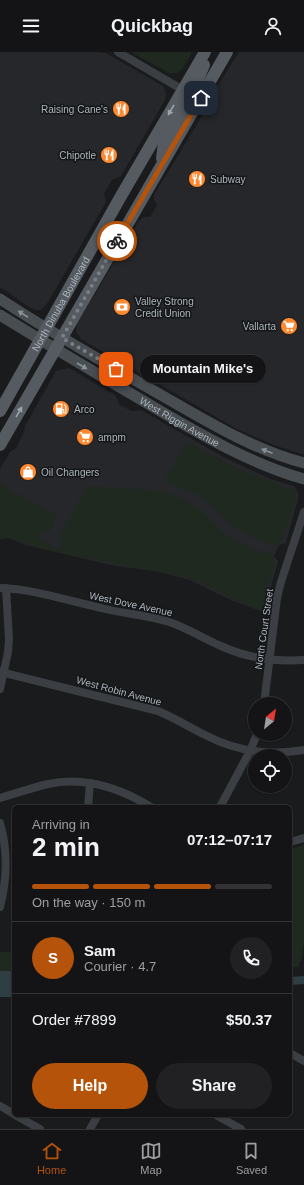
<!DOCTYPE html>
<html lang="en">
<head>
<meta charset="utf-8">
<style>
	body { margin:0; font-family:Helvetica,sans-serif; background:#212123; color:#f1f3f6; height:100vh; display:flex; flex-direction:column; font-size:15px; white-space:nowrap }
	* { box-sizing:border-box; margin:0 }
	p { font-size:13px; color:#9d9ea1 }
	.icon { flex:none; width:22px; height:22px; fill:none; stroke:currentColor; stroke-width:2; stroke-linecap:round; stroke-linejoin:round }
	.map { position:relative; flex:1; overflow:hidden }
	.details { position:absolute; left:12px; top:753px; width:280px; height:312px; display:flex; flex-direction:column; background:#141416; border-radius:6px; box-shadow:0 1px 3px #0004,0 0 0 1px #333335 }
	.details>* { flex:none }
	.needle { width:26px; rotate:30deg }
	.controls { position:absolute; left:248px; top:645px; display:grid; gap:8px }
	.controls a { display:grid; place-items:center; width:44px; height:44px; border-radius:50%; background:#141416; box-shadow:0 1px 3px #0004,0 0 0 1px #333335; font-size:20px }
	.pin { position:absolute; display:grid; place-items:center; width:34px; height:34px; color:#fff; margin:-17px; border-radius:8px; box-shadow:0 2px 6px #0006 }
	.courier { position:absolute; display:grid; place-items:center; width:40px; height:40px; margin:-20px; border:3px solid #b45309; border-radius:50%; background:#fff; color:#222; box-shadow:0 1px 5px #0007 }
	.bubble { position:absolute; height:28px; border-radius:14px; background:#141416; box-shadow:0 1px 3px #0004,0 0 0 1px #333335; font-size:13px; font-weight:700; line-height:28px; text-align:center }
	.head em { font-style:normal; font-weight:700 }
	.head div { display:flex; flex-direction:column-reverse }
	.head { display:flex; align-items:center; justify-content:space-between; height:68px; padding:0 20px }
	h1 { font-size:26px; font-weight:700; line-height:30px }
	.bar { display:grid; grid-template-columns:repeat(4,1fr); gap:6px 4px; align-content:center; height:48px; padding:0 20px }
	.bar i { height:5px; border-radius:3px; background:#333335 }
	.bar .on { background:#b45309 }
	.bar p { grid-column:span 4 }
	.line { display:flex; align-items:center; gap:10px; padding:0 20px; border-top:1px solid #333335 }
	.line div { flex:1 }
	.round { display:grid; place-items:center; flex:none; width:42px; height:42px; border-radius:21px; background:#212123 }
	.cta { display:flex; gap:8px; margin-top:auto; padding:8px 20px }
	.cta a { flex:1; height:46px; border-radius:24px; background:#b45309; color:#fff; font-size:16px; font-weight:700; line-height:46px; text-align:center }
	.cta a+a { background:#212123; color:#f1f3f6 }
	header { display:flex; justify-content:space-between; align-items:center; height:52px; padding:0 20px; background:#141416; font-size:18px; font-weight:700 }
	.dock { display:flex; justify-content:space-around; align-items:center; height:56px; border-top:1px solid #333335; background:#141416; font-size:11px; color:#9d9ea1 }
	.dock a { display:grid; justify-items:center; gap:2px }
	.dock .on { color:#b45309 }
	.map>svg:first-child { display:block }
	.built { fill:#26272a }
	.green { fill:#20291f }
	.water { fill:#2e3e43 }
	.lines { fill:none; stroke-linecap:round; stroke-linejoin:round }
	.canal { stroke:#2e3e43; stroke-width:8 }
	.street { stroke:#3b3e42; stroke-width:8 }
	.secondary { stroke:#484d52; stroke-width:11 }
	.primary { stroke:#565b61; stroke-width:12 }
	.oneway { fill:#9ba3ab }
	.oneway2 { fill:#899198 }
	.done { stroke:#797f85; stroke-width:4; stroke-dasharray:0 7.2 }
	.route { stroke:#b45309; stroke-width:5 }
	.labels { text-anchor:middle; dominant-baseline:central; stroke-width:3; stroke-linejoin:round; paint-order:stroke }
	.poi-label { font-size:10px; fill:#acb5bd; stroke:#151618; text-anchor:start }
	.street-label { font-size:10px; fill:#acb5bd; stroke:#151618 }
</style>
</head>
<body>
<header><svg class="icon" aria-label="menu" viewBox="0 0 24 24"><path d="M4 6h16M4 12h16M4 18h16"/></svg>Quickbag<svg class="icon" aria-label="person" viewBox="0 0 24 24"><circle cx="12" cy="8" r="4"/><path d="M4 21q1-7 8-7t8 7"/></svg></header>
<div class="map">
<svg width="304" height="1077" viewBox="0 0 304 1077">
	<rect width="100%" height="100%" fill="#1a1b1d"/>
	<g class="built">
		<polygon points="0,0 97,0 106,1 163,34 166,41 165,48 121,124 112,128 104,142 106,150 48,250 41,258 36,258 29,255 0,235"/>
		<polygon points="239,0 304,0 304,402 301,402 274,393 237,377 81,287 76,280 77,272 139,169 144,165 150,165 157,153 154,148 154,143 202,64 212,60 218,49 214,43 215,38"/>
		<polygon points="69,316 115,343 120,353 132,359 141,358 227,407 273,428 294,434 299,443 286,491 279,493 274,504 278,510 267,548 266,561 231,548 190,528 160,520 111,513 26,493 8,486 0,487 0,417 10,400 16,396 24,380 25,374 56,319"/>
	</g>
	<g class="green">
		<polygon points="131,0 192,0 183,16 178,21 169,21"/>
		<path d="M187,392H191L230,413L273,431L293,438L296,444L282,489L279,491L278,494C265,490 251,486 240,479C225,470 214,453 198,443C190,439 168,432 165,428L166,425Z"/>
		<path d="M0,432L57,464L50,479L41,482L39,487L58,497L61,493L59,484L86,437C92,431 101,436 109,436C129,437 147,436 167,441C179,444 194,453 204,461C213,470 222,481 233,488C245,495 260,499 273,503L272,507L275,511L262,558L232,547L210,535L185,525L61,501L26,492L8,485L0,486Z"/>
		<polygon points="304,793 304,890 301,909 298,915 290,915 290,797"/>
		<rect x="0" y="900" width="14" height="19"/>
	</g>
	<rect class="water" x="0" y="919" width="14" height="26"/>
	<g class="lines">
		<polyline class="canal" points="290,929 304,928"/>
		<g class="street">
			<polyline points="118,0 183,38"/>
			<path d="M0,536C34,537 68,549 101,556C124,562 149,563 172,571C189,577 204,587 221,594C247,606 275,610 304,608"/>
			<path d="M0,620L158,659C175,666 189,675 205,683C236,699 270,704 304,698"/>
			<polyline points="0,637 8,600 9,587 6,536"/>
			<polyline points="264,652 277,546 281,530 304,460"/>
			<path d="M0,746C16,741 32,736 48,732C85,724 120,736 151,755"/>
			<polyline points="88,755 90,731"/>
			<polyline points="220,755 250,699 257,682"/>
			<path d="M0,771C8,799 7,828 0,855"/>
			<polyline points="290,790 304,786"/>
			<polyline points="290,1001 304,1009"/>
			<polyline points="0,1054 14,1062"/>
			<polyline points="15,1063 40,1077"/>
			<polyline points="216,1063 241,1077"/>
			<polyline points="90,1077 98,1063"/>
		</g>
		<g class="secondary">
			<path d="M0,247C50,280 102,309 154,339C202,366 250,397 304,411"/>
			<path id="s1" d="M0,263C52,295 104,326 157,357C204,384 251,412 304,427"/>
		</g>
		<g class="primary">
			<polyline points="201,46 196,42 194,37 204,13"/>
			<polyline points="162,106 164,91 187,51 186,41 183,38"/>
			<path id="s2" d="M0,359L121,144L205,0"/>
			<polyline points="0,393 227,0"/>
		</g>
	</g>
	<defs><path id="oneway-solid" d="M-6-.8H1V-3.2L6.5 0L1 3.2V.8H-6Z"/></defs>
	<g class="oneway">
		<use href="#oneway-solid" transform="translate(171 58) rotate(120)"/>
		<use href="#oneway-solid" transform="translate(19 360) rotate(-60)"/>
	</g>
	<g class="oneway2">
		<use href="#oneway-solid" transform="translate(23 262) rotate(-147)"/>
		<use href="#oneway-solid" transform="translate(82 314) rotate(30)"/>
		<use href="#oneway-solid" transform="translate(267 399) rotate(-159)"/>
	</g>
	<g class="lines">
		<polyline class="done" points="116,317 62,286 117,189"/>
		<polyline class="route" points="117,189 201,46"/>
	</g>
	<defs>
		<g id="restaurant-disc" transform="scale(0.9)"><circle r="9.5" fill="#ff8830" stroke="#151618"/><path d="M-5-6h1v4h1v-4h1v4h1v-4h1v5L-1.5 .5V6h-2V.5L-5-1ZM5-6V6H3V1.5H1.5Q1.5-4 5-6Z" fill="#fff"/></g>
		<g id="bank-disc" transform="scale(0.9)"><circle r="9.5" fill="#ff8830" stroke="#151618"/><path d="M-6-4H6V4H-6ZM0-2.3a2.3 2.3 0 1 0 0 4.6a2.3 2.3 0 1 0 0-4.6Z" fill="#fff"/></g>
		<g id="supermarket-disc" transform="scale(0.9)"><circle r="9.5" fill="#ff8830" stroke="#151618"/><path d="M-6-5.5h2.5l.6 2H6L4.5 2H-2.5L-4.4-4H-6ZM-1.5 3.2a1.3 1.3 0 1 0 .1 0ZM3 3.2a1.3 1.3 0 1 0 .1 0Z" fill="#fff"/></g>
		<g id="fuel-disc" transform="scale(0.9)"><circle r="9.5" fill="#ff8830" stroke="#151618"/><path d="M-5.5-6h7V0h2V4h1.3V-2.5L3-4.5l.8-.8L6-3V5H2.5V1h-1V6h-7ZM-4.2-4.7v3.2H.2V-4.7Z" fill="#fff"/></g>
		<g id="shop-disc" transform="scale(0.9)"><circle r="9.5" fill="#ff8830" stroke="#151618"/><path d="M-5-2.5h2.3a2.7 3.5 0 0 1 5.4 0H5L5.5 6h-11ZM-1.5-2.5h3a1.5 2.3 0 0 0-3 0Z" fill="#fff"/></g>
	</defs>
	<g fill-rule="evenodd">
		<use href="#restaurant-disc" x="121" y="57"/>
		<use href="#restaurant-disc" x="109" y="103"/>
		<use href="#restaurant-disc" x="197" y="127"/>
		<use href="#bank-disc" x="122" y="255"/>
		<use href="#supermarket-disc" x="289" y="274"/>
		<use href="#fuel-disc" x="61" y="357"/>
		<use href="#supermarket-disc" x="85" y="385"/>
		<use href="#shop-disc" x="28" y="420"/>
	</g>
	<g class="labels">
		<g class="poi-label">
			<text x="108" y="57" text-anchor="end">Raising Cane's</text>
			<text x="96" y="103" text-anchor="end">Chipotle</text>
			<text x="210" y="127">Subway</text>
			<text x="135" y="249">Valley Strong<tspan x="135" dy="12">Credit Union</tspan></text>
			<text x="276" y="274" text-anchor="end">Vallarta</text>
			<text x="74" y="357">Arco</text>
			<text x="98" y="385">ampm</text>
			<text x="41" y="420">Oil Changers</text>
		</g>
		<g class="street-label">
			<text stroke="none"><textPath href="#s2" startOffset="123">North Dinuba Boulevard</textPath></text>
			<text stroke="none"><textPath href="#s1" startOffset="209">West Riggin Avenue</textPath></text>
			<text transform="translate(131 552) rotate(12)">West Dove Avenue</text>
			<text transform="translate(264 577) rotate(-82)">North Court Street</text>
			<text transform="translate(119 639) rotate(15)">West Robin Avenue</text>
		</g>
	</g>
</svg>
<div class="controls">
<a><svg class="needle" viewBox="-14 -14 28 28"><path d="M0-13l5 13h-10z" fill="#e53935"/><path d="M0 13l5-13h-10z" fill="#9d9ea1"/></svg></a>
<a><svg class="icon" aria-label="locate" viewBox="0 0 24 24"><circle cx="12" cy="12" r="6"/><path d="M12 2v4M12 18v4M2 12h4M18 12h4"/></svg></a>
</div>
<div class="pin" style="left:116px;top:317px;background:#ea580c"><svg class="icon" aria-label="bag" viewBox="0 0 24 24"><path d="M5 8h14l-1 12H6zM9 8a3 3 0 0 1 6 0"/></svg></div>
<div class="pin" style="left:201px;top:46px;background:#1f2937"><svg class="icon" aria-label="home" viewBox="0 0 24 24"><path d="M3 11l9-7 9 7M6 9v11h12V9"/></svg></div>
<div class="courier" style="left:117px;top:189px"><svg class="icon" aria-label="bike" viewBox="0 0 24 24"><circle cx="6" cy="16" r="4"/><circle cx="18" cy="16" r="4"/><path d="M6 16l4-8h5l3 8M10 8l3 8H6M13 5h3"/></svg></div>
<div class="bubble" style="left:140px;top:303px;width:126px">Mountain Mike's</div>
<section class="details">
<div class="head"><div><h1>2 min</h1><p>Arriving in</p></div><em>07:12–07:17</em></div>
<div class="bar"><i class="on"></i><i class="on"></i><i class="on"></i><i></i><p>On the way · 150 m</p></div>
<div class="line" style="height:72px"><b class="round" style="background:#b45309;color:#fff">S</b><div><b>Sam</b><p>Courier · 4.7</p></div><a class="round"><svg class="icon" aria-label="phone" viewBox="0 0 24 24"><path d="M5 4h4l2 5-3 2q2 4 5 5l2-3 5 2v4C11 20 4 13 5 4z"/></svg></a></div>
<div class="line" style="height:52px"><div>Order #7899</div><b>$50.37</b></div>
<div class="cta"><a>Help</a><a>Share</a></div>
</section>
</div>
<nav class="dock">
<a class="on"><svg class="icon" aria-label="home" viewBox="0 0 24 24"><path d="M3 11l9-7 9 7M6 9v11h12V9"/></svg>Home</a>
<a><svg class="icon" aria-label="map" viewBox="0 0 24 24"><path d="M3 6l6-2 6 2 6-2v14l-6 2-6-2-6 2zM9 4v14M15 6v14"/></svg>Map</a>
<a><svg class="icon" aria-label="saved" viewBox="0 0 24 24"><path d="M7 4h10v16l-5-4-5 4z"/></svg>Saved</a>
</nav>
</body>
</html>
